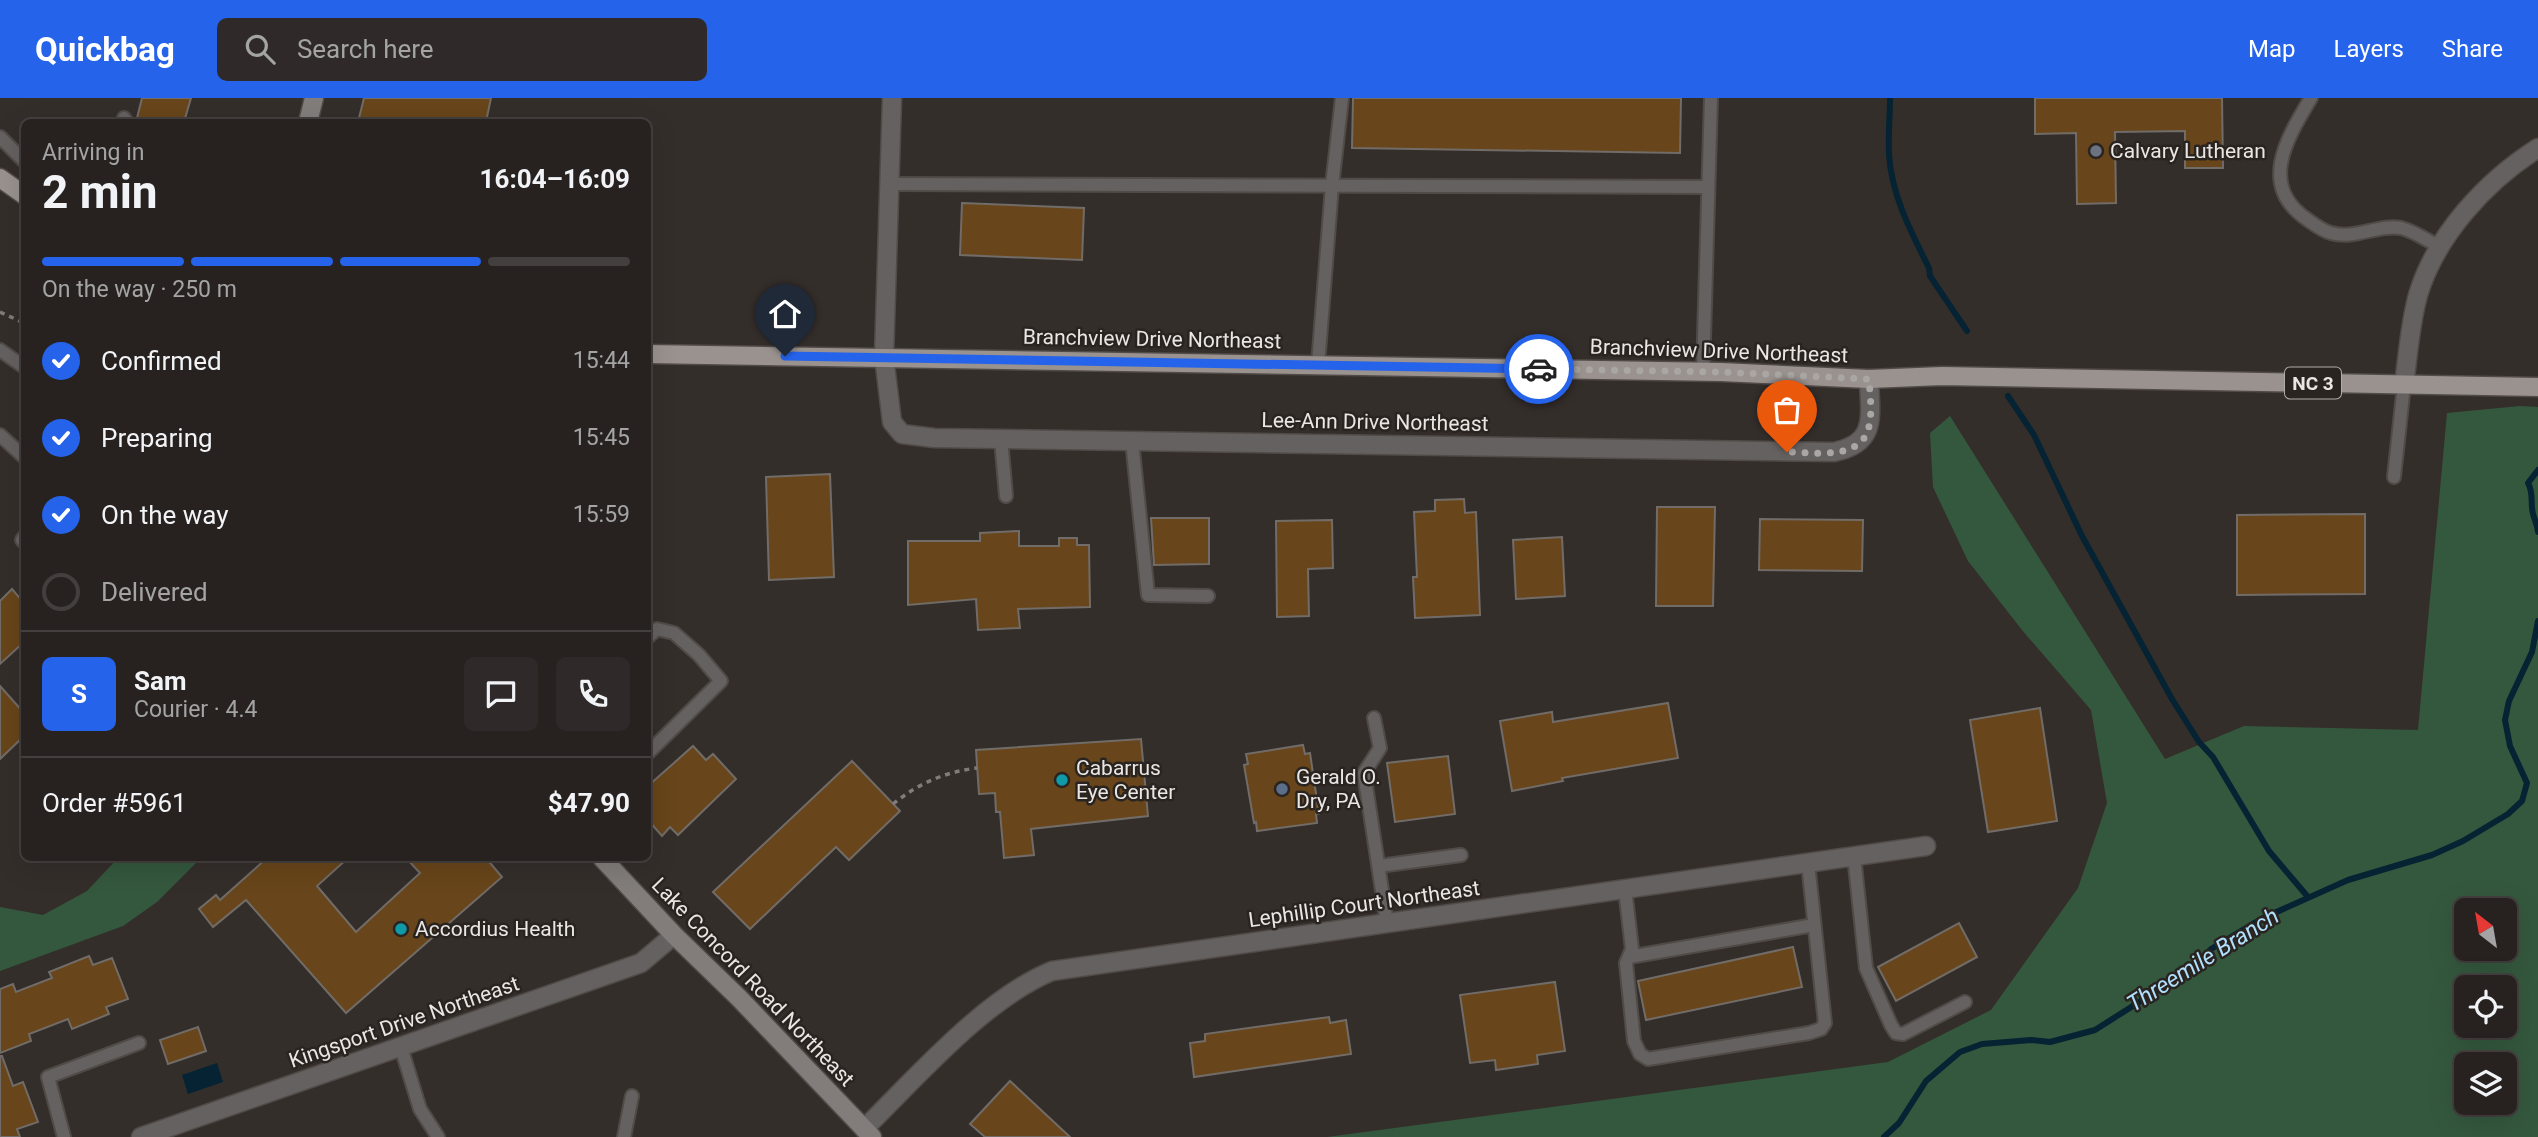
<!DOCTYPE html>
<html lang="en">
<head>
<meta charset="utf-8">
<style>
	body { margin:0; font-family:Roboto,sans-serif; background:#2f2a29; color:#f1f3f6; height:100vh; display:flex; flex-direction:column; font-size:26px; white-space:nowrap }
	* { box-sizing:border-box; margin:0 }
	p { font-size:23px; color:#a4a4a5 }
	.icon { flex:none; width:38px; height:38px; fill:none; stroke:currentColor; stroke-width:2; stroke-linecap:round; stroke-linejoin:round }
	.map { position:relative; flex:1; overflow:hidden }
	.sheet { position:absolute; left:21px; top:21px; width:630px; height:742px; display:flex; flex-direction:column; background:#272220; border-radius:10px; box-shadow:0 7px 28px #0002,0 0 0 2px #433f3e }
	.sheet>* { flex:none }
	.needle { width:46px; rotate:329deg }
	.fabs { position:absolute; left:2454px; top:800px; display:grid; gap:14px }
	.fabs a { display:grid; place-items:center; width:63px; height:63px; border-radius:10px; background:#272220; box-shadow:0 7px 28px #0002,0 0 0 2px #433f3e; font-size:35px }
	.pin { position:absolute; display:grid; place-items:center; width:60px; height:60px; color:#fff; margin:-72px -30px; border-radius:50% 50% 50% 0; rotate:-45deg; box-shadow:0 0 7px #0007 }
	.pin .icon { rotate:45deg }
	.courier { position:absolute; display:grid; place-items:center; width:70px; height:70px; margin:-35px; border:5px solid #2563eb; border-radius:50%; background:#fff; color:#222; box-shadow:0 2px 9px #0007 }
	.overview em { font-style:normal; font-weight:700 }
	.overview div { display:flex; flex-direction:column-reverse }
	.overview { display:flex; align-items:center; justify-content:space-between; height:119px; padding:0 21px }
	h1 { font-size:46px; font-weight:700; line-height:52px }
	.bar { display:grid; grid-template-columns:repeat(4,1fr); gap:10px 7px; align-content:center; height:84px; padding:0 21px }
	.bar i { height:9px; border-radius:5px; background:#433f3e }
	.bar .active { background:#2563eb }
	.bar p { grid-column:span 4 }
	.line { display:flex; align-items:center; gap:18px; padding:0 21px; border-top:2px solid #433f3e }
	.line div { flex:1 }
	.round { display:grid; place-items:center; flex:none; width:74px; height:74px; border-radius:10px; background:#2f2a29 }
	ol { padding:0 21px; list-style:none }
	li { display:flex; align-items:center; gap:21px; height:77px }
	li p { margin-inline-start:auto }
	li .icon { padding:7px; border-radius:50%; background:#2563eb; color:#fff; stroke-width:4 }
	li:last-child { color:#a4a4a5 }
	li i { width:38px; height:38px; border:4px solid #433f3e; border-radius:50% }
	header { display:flex; align-items:center; gap:42px; box-sizing:border-box; height:98px; padding:0 35px; background:#2563eb; color:#fff }
	header strong { font-size:33px }
	nav { display:flex; gap:38px; margin-inline-start:auto; font-size:24px }
	.search { width:490px; height:63px; background:#2f2a29; display:flex; align-items:center; gap:18px; box-sizing:border-box; padding:0 24px; border-radius:10px; color:#a4a4a5; font-size:26px }
	.map>svg:first-child { display:block }
	.green { fill:#34583e; fill-rule:evenodd }
	.water { fill:#052332 }
	.lines { fill:none; stroke-linecap:round; stroke-linejoin:round }
	.stream { stroke:#052332; stroke-width:6 }
	.building { fill:#68451a; stroke:#716c67; stroke-width:2 }
	.service-casing { stroke:#514b48; stroke-width:16 }
	.minor-casing { stroke:#514b48; stroke-width:21 }
	.secondary-casing { stroke:#514b48; stroke-width:21 }
	.primary-casing { stroke:#514b48; stroke-width:21 }
	.path { stroke:#817c79; stroke-width:3.5; stroke-dasharray:5 5; stroke-linecap:butt }
	.service { stroke:#656160; stroke-width:12 }
	.minor { stroke:#656160; stroke-width:18 }
	.secondary { stroke:#827d7b; stroke-width:18 }
	.primary { stroke:#99928f; stroke-width:18 }
	.done { stroke:#aaa6a3; stroke-width:7; stroke-dasharray:0 12.6 }
	.route { stroke:#2563eb; stroke-width:9 }
	.worship-dot { fill:#6b7280; stroke:#2a2421; stroke-width:2.5 }
	.culture-dot { fill:#0f9aa8; stroke:#2a2421; stroke-width:2.5 }
	.service-dot { fill:#5c6f8a; stroke:#2a2421; stroke-width:2.5 }
	.labels { text-anchor:middle; dominant-baseline:central; stroke-width:5; stroke-linejoin:round; paint-order:stroke }
	.shield { fill:#2a2421; stroke:#b0aca9; stroke-width:2 }
	.shield-label { font-size:19px; font-weight:bold; fill:#e9e6e3 }
	.poi-label { font-size:21px; fill:#e9e6e3; stroke:#2a2421; text-anchor:start }
	.street-label { font-size:21px; fill:#e9e6e3; stroke:#2a2421 }
	.water-label { font-size:23px; font-style:italic; fill:#b1e0fd; stroke:#2a2421 }
</style>
</head>
<body>
<header>
<strong>Quickbag</strong>
<div class="search"><svg class="icon" aria-label="search" viewBox="0 0 24 24"><circle cx="10" cy="10" r="6"/><path d="M15 15l6 6"/></svg>Search here</div>
<nav><a>Map</a><a>Layers</a><a>Share</a></nav>
</header>
<div class="map">
<svg width="2538" height="1039" viewBox="0 0 2538 1039">
	<rect width="100%" height="100%" fill="#342e2b"/>
	<g class="green">
		<path d="M2520,308L2538,309V1039H1327L1888,964L1991,912L2078,790L2107,705L2091,612L2022,532L1968,463L1933,389L1930,335L1950,318L2165,661L2244,628L2418,632L2447,315ZM2466,812H2504V850H2466ZM2466,889H2504V928H2466ZM2466,966H2504V1004H2466Z"/>
		<polygon points="118,760 201,760 157,804 123,828 0,873 0,809 43,817 87,793"/>
	</g>
	<polygon class="water" points="217,965 223,984 188,996 182,977"/>
	<g class="lines">
		<g class="stream">
			<path d="M1890,0C1890,18 1888,37 1889,56C1891,96 1911,134 1929,170L1930,178L1967,233"/>
			<polyline points="2008,298 2034,337 2082,438 2172,601 2199,644 2213,659 2269,753 2308,799"/>
			<path d="M2538,372L2528,385C2534,395 2530,405 2533,416C2535,423 2537,426 2538,434"/>
			<polyline points="1884,1039 1899,1025 1926,983 1960,954 1982,946 2031,942 2050,944 2095,932 2158,892 2175,877 2200,862 2211,851 2261,821 2348,782 2432,757 2463,743 2508,716 2522,703 2527,685 2510,648 2505,622 2509,603 2532,554 2538,523"/>
		</g>
	</g>
	<g class="building">
		<polygon points="142,0 191,0 184,24 136,24"/>
		<polygon points="364,0 491,0 486,24 358,24"/>
		<polygon points="1353,0 1681,0 1680,55 1352,50"/>
		<polygon points="2035,0 2222,0 2223,70 2185,70 2185,33 2115,34 2116,105 2077,106 2076,35 2035,36"/>
		<polygon points="962,105 1084,110 1082,162 960,157"/>
		<polygon points="830,376 834,479 769,482 766,379"/>
		<polygon points="1464,401 1465,415 1476,414 1480,517 1415,520 1413,479 1417,479 1414,414 1435,413 1435,402"/>
		<polygon points="1657,409 1715,409 1713,508 1656,508"/>
		<polygon points="2365,416 2365,496 2237,497 2237,417"/>
		<polygon points="1151,420 1209,420 1209,466 1154,467"/>
		<polygon points="1760,421 1863,422 1862,473 1759,472"/>
		<polygon points="1332,422 1333,470 1308,471 1309,518 1277,519 1276,423"/>
		<polygon points="1019,433 1019,448 1059,448 1059,440 1077,440 1077,447 1089,447 1090,509 1018,511 1020,530 978,532 976,501 908,507 908,443 980,443 980,435"/>
		<polygon points="1562,439 1565,498 1516,501 1513,442"/>
		<polygon points="12,491 24,505 24,544 0,566 0,503"/>
		<polygon points="0,588 24,615 24,638 0,661"/>
		<polygon points="1668,605 1678,660 1562,680 1563,683 1512,693 1500,623 1552,614 1553,624"/>
		<polygon points="2040,610 2057,723 1988,734 1970,622"/>
		<polygon points="1141,641 1148,718 1031,731 1034,757 1004,760 1000,714 996,714 995,695 979,696 976,652"/>
		<polygon points="1303,647 1305,656 1310,655 1319,716 1316,716 1317,725 1257,733 1256,724 1254,725 1244,667 1248,666 1246,656"/>
		<polygon points="693,648 706,662 713,656 736,681 678,737 670,729 662,738 648,722 648,688"/>
		<polygon points="1448,658 1455,716 1395,724 1387,665"/>
		<polygon points="852,663 900,713 849,762 836,749 750,831 713,794"/>
		<polygon points="267,760 348,760 317,788 356,834 420,775 406,760 486,760 502,779 346,915 246,802 213,829 199,811 216,797 220,802"/>
		<polygon points="1959,825 1977,859 1896,903 1878,869"/>
		<polygon points="1793,849 1802,889 1646,922 1638,883"/>
		<polygon points="89,858 93,867 112,860 128,901 106,909 109,916 72,931 68,921 29,936 31,943 0,955 0,891 13,886 16,894 52,880 49,874"/>
		<polygon points="1555,884 1565,953 1537,957 1538,966 1496,972 1495,962 1470,965 1460,897"/>
		<polygon points="1329,919 1330,925 1346,922 1351,956 1194,979 1190,945 1205,943 1205,936"/>
		<polygon points="198,929 206,953 168,966 160,942"/>
		<polygon points="0,958 2,958 13,988 23,984 38,1024 17,1031 20,1039 0,1039"/>
		<polygon points="1010,983 1070,1039 985,1039 970,1026"/>
	</g>
	<g class="lines">
		<g class="service-casing">
			<g id="service">
				<path d="M2311,0C2287,40 2257,88 2308,122C2315,127 2323,133 2331,135C2354,142 2378,126 2401,130C2414,133 2428,143 2440,149"/>
				<polyline points="124,20 127,24"/>
				<polyline points="0,39 24,63"/>
				<polyline points="890,86 1708,89"/>
				<polyline points="0,252 24,269"/>
				<polyline points="1318,267 1332,88 1342,0"/>
				<polyline points="1703,274 1711,0"/>
				<polyline points="0,337 24,359"/>
				<polyline points="1001,341 1006,398"/>
				<polyline points="1132,343 1148,497 1208,498"/>
				<polyline points="2394,379 2404,287"/>
				<polyline points="24,439 22,442 24,444"/>
				<polyline points="648,539 657,531 674,535 699,557 721,583 648,655"/>
				<polyline points="1374,620 1380,650 1364,675 1387,825"/>
				<polyline points="1854,758 1866,870 1891,927 1896,935 1903,936 1965,904"/>
				<polyline points="1379,768 1461,757"/>
				<polyline points="1625,791 1632,851 1626,865 1634,943 1640,956 1648,961 1809,935 1821,931 1825,925 1808,765"/>
				<polyline points="1629,859 1814,827"/>
				<polyline points="401,949 420,1011 438,1039"/>
				<polyline points="64,1039 48,979 139,945"/>
				<polyline points="624,1039 632,998"/>
			</g>
		</g>
		<g class="minor-casing">
			<g id="minor">
				<path d="M892,0L884,259L892,324L902,336L934,340L1834,354C1878,345 1870,318 1869,281"/>
				<path d="M2404,287C2408,257 2410,226 2418,197C2436,137 2486,83 2538,50"/>
				<path d="M864,1031C917,979 984,901 1052,873L1926,748"/>
				<polyline points="141,1039 641,865 674,837"/>
			</g>
		</g>
		<g class="secondary-casing">
			<g id="secondary">
				<polyline points="308,24 314,0"/>
				<polyline points="602,760 674,837 739,900 872,1039"/>
			</g>
		</g>
		<g class="primary-casing">
			<g id="primary">
				<polyline points="0,80 24,97"/>
				<polyline points="648,256 1721,274 1869,281 1942,278 2538,289"/>
			</g>
		</g>
		<g class="path">
			<polyline points="0,214 24,225"/>
			<path d="M893,706C919,685 945,674 977,670"/>
		</g>
		<use href="#service" class="service"/>
		<use href="#minor" class="minor"/>
		<use href="#secondary" class="secondary"/>
		<use href="#primary" class="primary"/>
	</g>
	<g class="lines">
		<path class="done" d="M1539,271L1721,274L1869,281C1870,297 1873,316 1868,332C1858,363 1811,354 1787,354"/>
		<polyline class="route" points="785,258 1539,271"/>
	</g>
	<circle class="worship-dot" cx="2096" cy="53" r="7"/>
	<g class="culture-dot">
		<circle cx="1062" cy="682" r="7"/>
		<circle cx="401" cy="831" r="7"/>
	</g>
	<circle class="service-dot" cx="1282" cy="691" r="7"/>
	<g class="labels">
		<rect class="shield" x="2285" y="269.5" width="56" height="31" rx="5"/>
		<g class="shield-label">
			<text x="2313" y="285">NC 3</text>
		</g>
		<g class="poi-label">
			<text x="2110" y="53">Calvary Lutheran</text>
			<text x="1076" y="670">Cabarrus<tspan x="1076" dy="24">Eye Center</tspan></text>
			<text x="1296" y="679">Gerald O.<tspan x="1296" dy="24">Dry, PA</tspan></text>
			<text x="415" y="831">Accordius Health</text>
		</g>
		<g class="street-label">
			<text transform="translate(1152 241) rotate(1)">Branchview Drive Northeast</text>
			<text transform="translate(1719 253) rotate(2)">Branchview Drive Northeast</text>
			<text transform="translate(1375 324) rotate(1)">Lee-Ann Drive Northeast</text>
			<text transform="translate(1364 806) rotate(-8)">Lephillip Court Northeast</text>
			<text transform="translate(753 884) rotate(46)">Lake Concord Road Northeast</text>
			<text transform="translate(404 924) rotate(-19)">Kingsport Drive Northeast</text>
		</g>
		<g class="water-label">
			<text transform="translate(2203 862) rotate(-32)">Threemile Branch</text>
		</g>
	</g>
</svg>
<div class="fabs">
<a><svg class="needle" viewBox="-14 -14 28 28"><path d="M0-13l5 13h-10z" fill="#e53935"/><path d="M0 13l5-13h-10z" fill="#a4a4a5"/></svg></a>
<a><svg class="icon" aria-label="locate" viewBox="0 0 24 24"><circle cx="12" cy="12" r="6"/><path d="M12 2v4M12 18v4M2 12h4M18 12h4"/></svg></a>
<a><svg class="icon" aria-label="layers" viewBox="0 0 24 24"><path d="M12 4l9 5-9 5-9-5zM3 14l9 5 9-5"/></svg></a>
</div>
<div class="pin" style="left:1787px;top:354px;background:#ea580c"><svg class="icon" aria-label="bag" viewBox="0 0 24 24"><path d="M5 8h14l-1 12H6zM9 8a3 3 0 0 1 6 0"/></svg></div>
<div class="pin" style="left:785px;top:258px;background:#1f2937"><svg class="icon" aria-label="home" viewBox="0 0 24 24"><path d="M3 11l9-7 9 7M6 9v11h12V9"/></svg></div>
<div class="courier" style="left:1539px;top:271px"><svg class="icon" aria-label="car" viewBox="0 0 24 24"><path d="M5 17H2v-5l4-1 3-4h7l3 4 3 1v5h-3M9 17h6M6 11h13"/><circle cx="7" cy="17" r="2"/><circle cx="17" cy="17" r="2"/></svg></div>
<section class="sheet">
<div class="overview"><div><h1>2 min</h1><p>Arriving in</p></div><em>16:04–16:09</em></div>
<div class="bar"><i class="active"></i><i class="active"></i><i class="active"></i><i></i><p>On the way · 250 m</p></div>
<ol>
<li><svg class="icon" aria-label="check" viewBox="0 0 24 24"><path d="M5 12l5 5 9-10"/></svg>Confirmed<p>15:44</p></li>
<li><svg class="icon" aria-label="check" viewBox="0 0 24 24"><path d="M5 12l5 5 9-10"/></svg>Preparing<p>15:45</p></li>
<li><svg class="icon" aria-label="check" viewBox="0 0 24 24"><path d="M5 12l5 5 9-10"/></svg>On the way<p>15:59</p></li>
<li><i></i>Delivered</li>
</ol>
<div class="line" style="height:126px"><b class="round" style="background:#2563eb;color:#fff">S</b><div><b>Sam</b><p>Courier · 4.4</p></div><a class="round"><svg class="icon" aria-label="chat" viewBox="0 0 24 24"><path d="M4 5h16v11H9l-5 4z"/></svg></a><a class="round"><svg class="icon" aria-label="phone" viewBox="0 0 24 24"><path d="M5 4h4l2 5-3 2q2 4 5 5l2-3 5 2v4C11 20 4 13 5 4z"/></svg></a></div>
<div class="line" style="height:91px"><div>Order #5961</div><b>$47.90</b></div>
</section>
</div>
</body>
</html>
